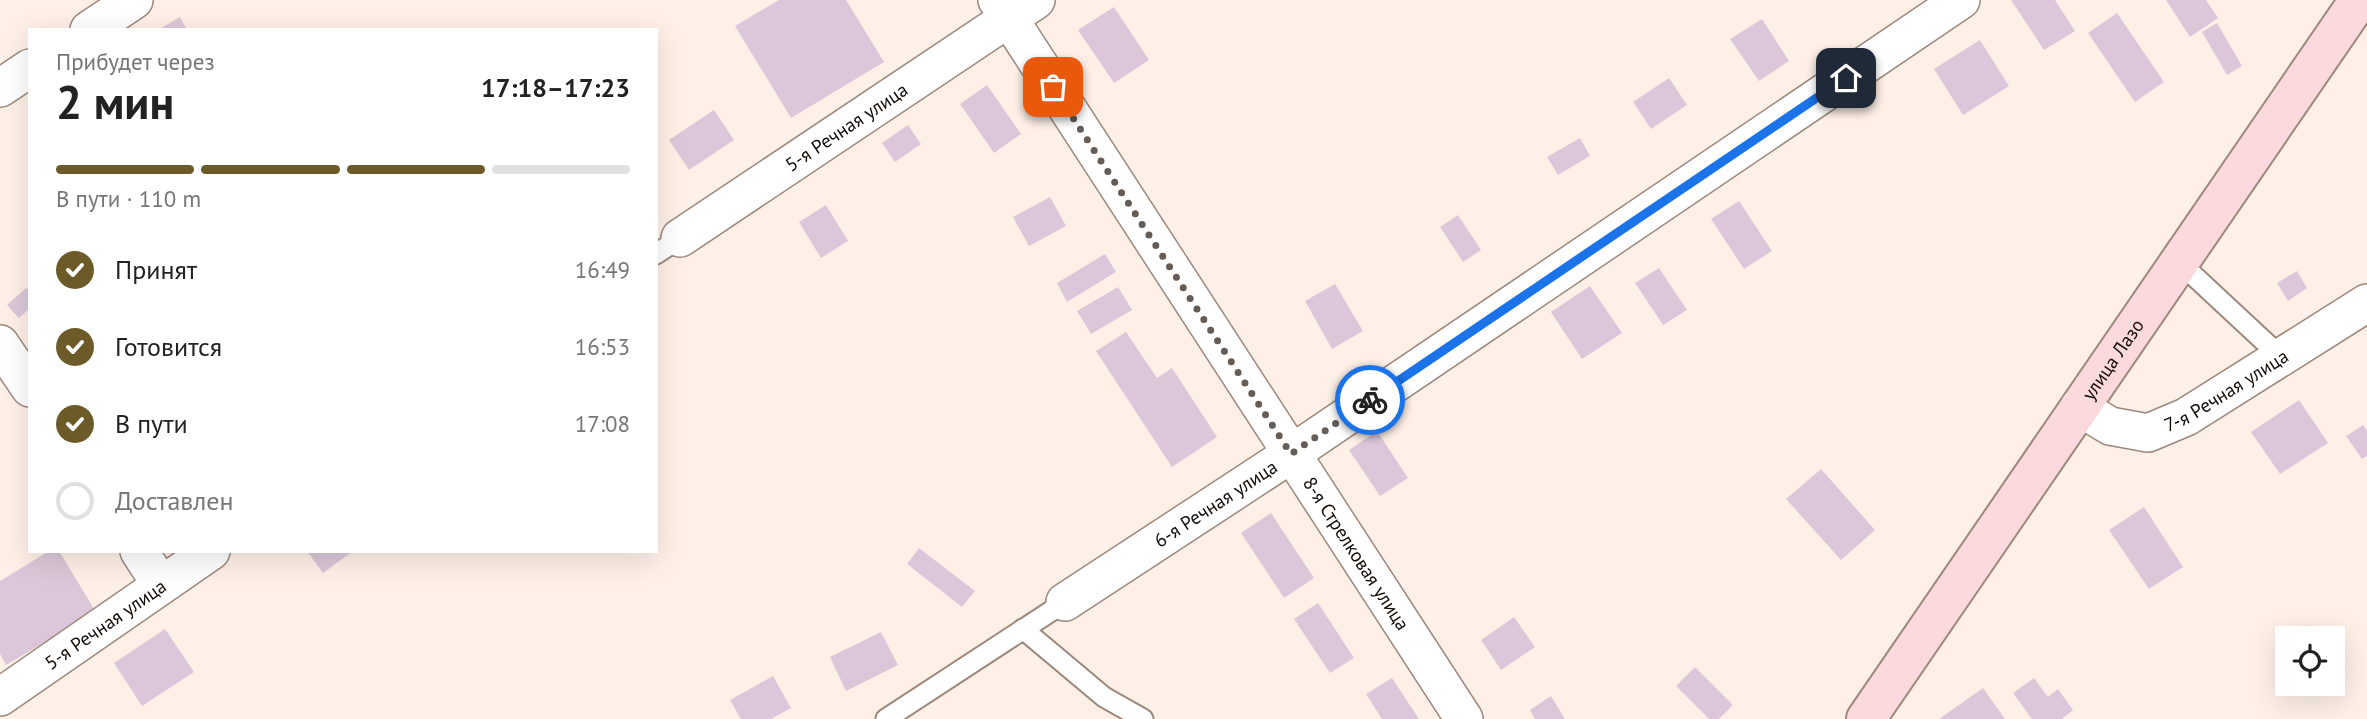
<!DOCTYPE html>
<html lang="ru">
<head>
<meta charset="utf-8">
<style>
	body { margin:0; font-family:"PT Sans",sans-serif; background:#f6f6f6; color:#222; height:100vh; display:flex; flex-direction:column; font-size:26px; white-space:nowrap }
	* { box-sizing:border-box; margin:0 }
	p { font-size:23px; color:#767676 }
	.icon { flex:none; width:38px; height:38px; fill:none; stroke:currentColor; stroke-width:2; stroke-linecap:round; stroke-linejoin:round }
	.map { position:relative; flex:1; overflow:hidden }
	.details { position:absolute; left:28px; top:28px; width:630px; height:525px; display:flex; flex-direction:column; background:#fff; border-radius:0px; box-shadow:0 7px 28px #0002 }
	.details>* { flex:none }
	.tools { position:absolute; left:2275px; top:626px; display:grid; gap:14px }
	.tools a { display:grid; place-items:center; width:70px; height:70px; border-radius:0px; background:#fff; box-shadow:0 7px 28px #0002; font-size:35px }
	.pin { position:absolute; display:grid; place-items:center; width:60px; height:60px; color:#fff; margin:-30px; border-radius:14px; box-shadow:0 4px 10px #0006 }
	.courier { position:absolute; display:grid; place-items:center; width:70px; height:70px; margin:-35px; border:5px solid #1a73e8; border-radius:50%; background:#fff; color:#222; box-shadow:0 2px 9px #0007 }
	.headline em { font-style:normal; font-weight:700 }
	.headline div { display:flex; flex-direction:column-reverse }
	.headline { display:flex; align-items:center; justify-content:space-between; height:119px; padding:0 28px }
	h1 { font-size:46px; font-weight:700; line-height:52px }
	.bar { display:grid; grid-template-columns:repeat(4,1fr); gap:10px 7px; align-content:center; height:84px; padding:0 28px }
	.bar i { height:9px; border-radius:5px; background:#e0e0e0 }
	.bar .on { background:#6c5b29 }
	.bar p { grid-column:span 4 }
	ol { padding:0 28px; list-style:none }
	li { display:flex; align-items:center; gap:21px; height:77px }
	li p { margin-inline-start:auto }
	li .icon { padding:7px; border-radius:50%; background:#6c5b29; color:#fff; stroke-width:4 }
	li:last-child { color:#767676 }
	li i { width:38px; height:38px; border:4px solid #e0e0e0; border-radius:50% }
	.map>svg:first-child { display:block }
	.building { fill:#dbc7d9 }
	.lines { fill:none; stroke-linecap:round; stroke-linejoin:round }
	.service-casing { stroke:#9d887b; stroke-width:23 }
	.minor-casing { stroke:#9d887b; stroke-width:40 }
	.secondary-casing { stroke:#9d887b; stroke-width:42 }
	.service { stroke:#fff; stroke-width:19 }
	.minor { stroke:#fff; stroke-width:37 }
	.secondary { stroke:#fbd9dd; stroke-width:38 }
	.done { stroke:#655c55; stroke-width:7; stroke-dasharray:0 12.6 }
	.route { stroke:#1a73e8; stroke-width:9 }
	.labels { text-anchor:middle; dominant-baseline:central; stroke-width:6; stroke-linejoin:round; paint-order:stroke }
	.street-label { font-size:19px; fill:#130c07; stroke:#fef0e7 }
</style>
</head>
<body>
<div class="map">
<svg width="2367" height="719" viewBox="0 0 2367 719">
	<rect width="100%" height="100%" fill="#fef0e7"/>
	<g class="building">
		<polygon points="779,0 846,0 884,62 791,118 735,26"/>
		<polygon points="2011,0 2055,0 2075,31 2044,50"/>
		<polygon points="2166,0 2206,0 2218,18 2190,37"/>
		<polygon points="1114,7 1149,60 1114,83 1078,30"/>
		<polygon points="2117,13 2164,82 2135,102 2088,33"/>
		<polygon points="180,17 187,30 158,30"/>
		<polygon points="1762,19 1789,61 1759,81 1730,39"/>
		<polygon points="2217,23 2242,66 2227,75 2202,32"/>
		<polygon points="1980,40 2009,86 1963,115 1934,69"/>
		<polygon points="1669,78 1687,105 1651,129 1633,102"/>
		<polygon points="987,85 1021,134 994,153 960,104"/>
		<polygon points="714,110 734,140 689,170 669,140"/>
		<polygon points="908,125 921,144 895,162 882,143"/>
		<polygon points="1580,138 1590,156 1558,175 1547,157"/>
		<polygon points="1050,197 1066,226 1029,246 1013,217"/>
		<polygon points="1739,201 1772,251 1744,269 1711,219"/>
		<polygon points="826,205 848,241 821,258 799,222"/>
		<polygon points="1458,215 1481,250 1463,262 1440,227"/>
		<polygon points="1105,254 1116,272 1067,302 1057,283"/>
		<polygon points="1659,268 1687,310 1663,325 1635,283"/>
		<polygon points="2297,271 2307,288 2288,301 2277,283"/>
		<polygon points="1335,284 1363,331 1332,349 1305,301"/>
		<polygon points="1590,286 1622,333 1582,359 1551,312"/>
		<polygon points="1118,287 1132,310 1091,334 1077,311"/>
		<polygon points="26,288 30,291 30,308 19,318 7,305"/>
		<polygon points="1126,332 1157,378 1172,368 1217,437 1172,467 1096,351"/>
		<polygon points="2299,400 2328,443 2280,474 2251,432"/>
		<polygon points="2363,425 2367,431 2367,456 2362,459 2346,436"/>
		<polygon points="1377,431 1408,478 1380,496 1349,450"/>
		<polygon points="1821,469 1875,530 1841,560 1786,499"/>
		<polygon points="2144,507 2183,567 2149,589 2109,530"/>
		<polygon points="1271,513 1314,578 1284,598 1241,533"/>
		<polygon points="919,548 975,591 962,607 907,564"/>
		<polygon points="49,551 59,551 96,612 6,665 0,654 0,581"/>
		<polygon points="307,551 353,551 323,573"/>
		<polygon points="1318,603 1354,658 1330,673 1294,619"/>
		<polygon points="1514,617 1535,647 1501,670 1481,640"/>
		<polygon points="165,629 194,672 142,706 114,663"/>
		<polygon points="881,632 898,665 846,691 830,657"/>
		<polygon points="1695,667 1733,705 1719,719 1709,719 1676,686"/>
		<polygon points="773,676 791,708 771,719 741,719 730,700"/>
		<polygon points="1392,678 1419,719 1382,719 1366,694"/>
		<polygon points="2034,678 2048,697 2058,689 2073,710 2062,719 2032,719 2013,693"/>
		<polygon points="1983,688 2005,719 1939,719"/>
		<polygon points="1551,696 1565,719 1535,719 1530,710"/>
	</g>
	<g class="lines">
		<g class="service-casing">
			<g id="service">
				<polyline points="656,254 680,238"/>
				<polyline points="2179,262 2280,356"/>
				<polyline points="1023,629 1104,697 1143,719"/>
				<polyline points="886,719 1065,602"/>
			</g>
		</g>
		<g class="minor-casing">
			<g id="minor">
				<path id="s1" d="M997,0L1464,719"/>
				<polyline points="89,30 134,0"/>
				<polyline points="0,88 30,68"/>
				<path id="s2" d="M680,238L1036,0"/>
				<polyline points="0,344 30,388"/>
				<path id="s3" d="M2079,407L2110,426L2148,433L2186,417L2367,303"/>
				<polyline points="139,551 161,585"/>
				<path id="s4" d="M1065,602L1291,454L1961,0"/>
				<path id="s5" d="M0,697L211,551"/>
			</g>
		</g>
		<g class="secondary-casing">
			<g id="secondary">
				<path id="s6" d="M1866,719L2359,0"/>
			</g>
		</g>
		<use href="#service" class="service"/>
		<use href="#minor" class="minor"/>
		<use href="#secondary" class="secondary"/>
	</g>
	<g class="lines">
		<polyline class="done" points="1053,87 1291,454 1370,400"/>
		<polyline class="route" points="1370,400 1846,78"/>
	</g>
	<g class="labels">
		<g class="street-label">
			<text stroke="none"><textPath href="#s2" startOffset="200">5-я Речная улица</textPath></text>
			<text stroke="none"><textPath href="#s6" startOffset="436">улица Лазо</textPath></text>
			<text stroke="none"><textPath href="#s3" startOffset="164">7-я Речная улица</textPath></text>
			<text stroke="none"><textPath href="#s4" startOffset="180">6-я Речная улица</textPath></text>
			<text stroke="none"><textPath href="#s1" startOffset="660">8-я Стрелковая улица</textPath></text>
			<text stroke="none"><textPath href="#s5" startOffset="128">5-я Речная улица</textPath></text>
		</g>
	</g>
</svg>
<div class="tools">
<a><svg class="icon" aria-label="locate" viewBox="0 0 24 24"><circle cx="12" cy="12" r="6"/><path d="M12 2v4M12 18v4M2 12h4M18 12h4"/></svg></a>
</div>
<div class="pin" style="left:1053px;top:87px;background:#ea580c"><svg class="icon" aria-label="bag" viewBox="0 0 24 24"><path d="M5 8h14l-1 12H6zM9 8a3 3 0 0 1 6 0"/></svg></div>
<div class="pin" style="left:1846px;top:78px;background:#1f2937"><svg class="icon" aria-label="home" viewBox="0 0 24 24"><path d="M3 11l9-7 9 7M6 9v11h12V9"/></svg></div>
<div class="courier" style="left:1370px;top:400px"><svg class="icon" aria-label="bike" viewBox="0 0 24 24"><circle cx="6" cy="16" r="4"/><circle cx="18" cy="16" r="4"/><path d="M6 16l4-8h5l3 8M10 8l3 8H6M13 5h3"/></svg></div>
<section class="details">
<div class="headline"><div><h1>2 мин</h1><p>Прибудет через</p></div><em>17:18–17:23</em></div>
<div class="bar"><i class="on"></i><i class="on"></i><i class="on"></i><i></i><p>В пути · 110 m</p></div>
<ol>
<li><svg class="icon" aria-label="check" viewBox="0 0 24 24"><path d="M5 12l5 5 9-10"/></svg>Принят<p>16:49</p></li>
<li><svg class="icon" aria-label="check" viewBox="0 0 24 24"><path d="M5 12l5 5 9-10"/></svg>Готовится<p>16:53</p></li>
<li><svg class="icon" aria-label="check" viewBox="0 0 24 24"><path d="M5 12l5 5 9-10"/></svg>В пути<p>17:08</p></li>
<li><i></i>Доставлен</li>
</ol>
</section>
</div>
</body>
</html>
